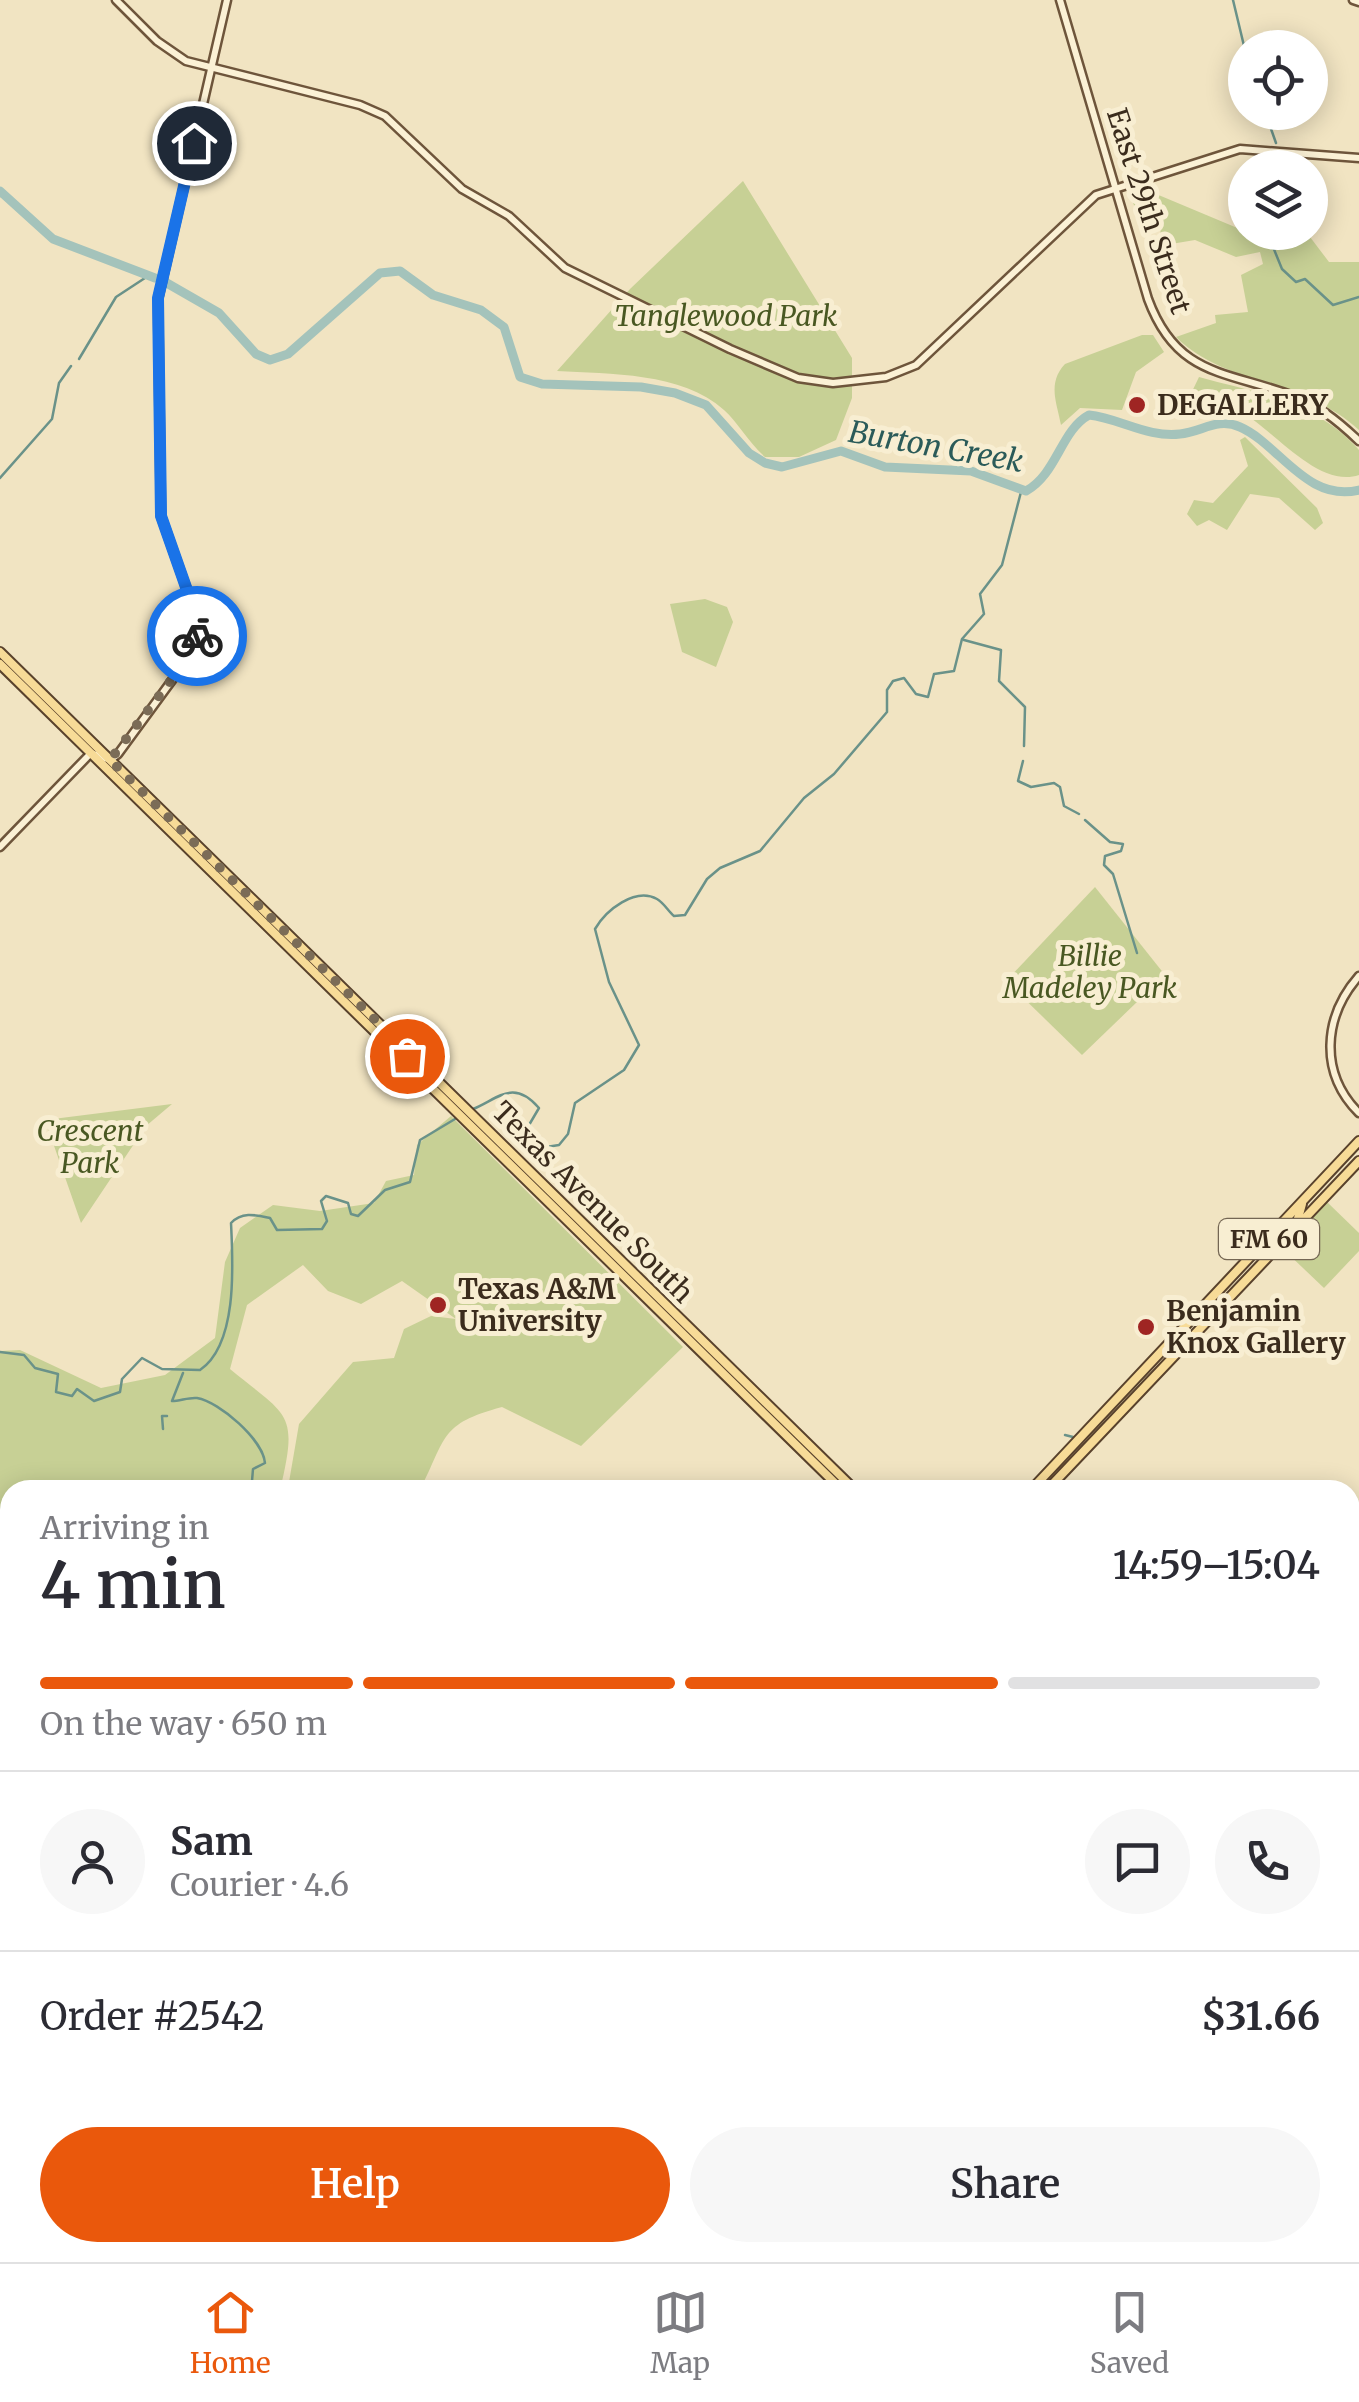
<!DOCTYPE html>
<html lang="en">
<head>
<meta charset="utf-8">
<style>
	body { margin:0; font-family:Merriweather,serif; background:#f7f7f7; color:#2b2b33; height:100vh; display:flex; flex-direction:column; font-size:38px; white-space:nowrap }
	* { box-sizing:border-box; margin:0 }
	p { font-size:32px; color:#7c7c81 }
	.icon { flex:none; width:55px; height:55px; fill:none; stroke:currentColor; stroke-width:2; stroke-linecap:round; stroke-linejoin:round }
	.map { position:relative; flex:1; overflow:hidden }
	.drawer { position:absolute; left:0px; top:1480px; width:1360px; height:782px; display:flex; flex-direction:column; background:#fff; border-radius:30px 30px 0 0; box-shadow:0 5px 25px #0003 }
	.drawer>* { flex:none }
	.tools { position:absolute; left:1228px; top:30px; display:grid; gap:20px }
	.tools a { display:grid; place-items:center; width:100px; height:100px; border-radius:50%; background:#fff; box-shadow:0 5px 25px #0003; font-size:50px }
	.pin { position:absolute; display:grid; place-items:center; width:85px; height:85px; color:#fff; margin:-42px; border:5px solid #fff; border-radius:50%; box-shadow:0 2px 10px #0007 }
	.courier { position:absolute; display:grid; place-items:center; width:100px; height:100px; margin:-50px; border:8px solid #1a73e8; border-radius:50%; background:#fff; color:#222; box-shadow:0 2px 12px #0007 }
	.overview em { font-style:normal; font-weight:600 }
	.overview div { display:flex; flex-direction:column-reverse }
	.overview { display:flex; align-items:center; justify-content:space-between; height:170px; padding:0 40px }
	h1 { font-size:65px; font-weight:600; line-height:75px }
	.bar { display:grid; grid-template-columns:repeat(4,1fr); gap:15px 10px; align-content:center; height:120px; padding:0 40px }
	.bar i { height:12px; border-radius:8px; background:#e1e1e2 }
	.bar .active { background:#ea580c }
	.bar p { grid-column:span 4 }
	.line { display:flex; align-items:center; gap:25px; padding:0 40px; border-top:2px solid #e1e1e2 }
	.line div { flex:1 }
	.round { display:grid; place-items:center; flex:none; width:105px; height:105px; border-radius:52px; background:#f7f7f7 }
	.button { display:flex; gap:20px; margin-top:auto; padding:20px 40px }
	.button a { flex:1; height:115px; border-radius:60px; background:#ea580c; color:#fff; font-size:40px; font-weight:600; line-height:115px; text-align:center }
	.button a+a { background:#f7f7f7; color:#2b2b33 }
	.menu { display:flex; justify-content:space-around; align-items:center; height:140px; border-top:2px solid #e1e1e2; background:#fff; font-size:28px; color:#7c7c81 }
	.menu a { display:grid; justify-items:center; gap:5px }
	.menu .active { color:#ea580c }
	.map>svg:first-child { display:block }
	.green { fill:#c7d095 }
	.lines { fill:none; stroke-linecap:round; stroke-linejoin:round }
	.stream { stroke:#6a9289; stroke-width:2.5 }
	.river { stroke:#a4c3bb; stroke-width:9 }
	.secondary-casing { stroke:#6e553b; stroke-width:11 }
	.primary-casing { stroke:#59422c; stroke-width:12 }
	.secondary { stroke:#fbf1d5; stroke-width:6 }
	.primary { stroke:#f7db97; stroke-width:8 }
	.done { stroke:#7b6c57; stroke-width:10; stroke-dasharray:0 18 }
	.route { stroke:#1a73e8; stroke-width:12 }
	.poi-dot { fill:#9f2523; stroke:#f8eed2; stroke-width:4 }
	.labels { text-anchor:middle; dominant-baseline:central; stroke-width:10; stroke-linejoin:round; paint-order:stroke }
	.shield { fill:#f8eed2; stroke:#746653; stroke-width:2.5 }
	.shield-label { font-size:25px; font-weight:bold; fill:#3b2c1d }
	.street-label { font-size:28px; fill:#3b2c1d; stroke:#f8eed2 }
	.park-label { font-size:28px; font-style:italic; fill:#495822; stroke:#f8eed2 }
	.poi-label { font-size:28px; font-weight:bold; fill:#3b2c1d; stroke:#f8eed2; text-anchor:start }
	.water-label { font-size:30px; font-style:italic; fill:#2b5b59; stroke:#f8eed2 }
</style>
</head>
<body>
<div class="map">
<svg width="1359" height="2262" viewBox="0 0 1359 2262">
	<rect width="100%" height="100%" fill="#f1e4c2"/>
	<g class="green">
		<path d="M743,181L852,358V398L836,440L799,457H765C748,442 737,421 724,410C682,372 609,374 557,371L630,289Z"/>
		<path d="M1149,191L1266,240L1269,233H1307L1329,262H1359V430C1306,380 1225,386 1176,337L1216,323L1215,315L1248,312L1241,275L1263,264L1260,252L1236,257L1195,240L1159,246L1161,226L1144,225L1133,203Z"/>
		<path d="M1142,335H1153L1164,352L1136,372L1122,410L1080,408L1061,425C1057,403 1047,383 1065,364Z"/>
		<path d="M1199,377C1257,393 1317,402 1359,450V475C1317,489 1272,427 1239,411C1224,404 1203,404 1187,402Z"/>
		<polygon points="1245,437 1317,508 1323,523 1315,530 1279,498 1250,494 1227,530 1209,520 1197,526 1187,514 1194,500 1213,503 1248,466 1240,440"/>
		<polygon points="705,599 727,607 733,622 716,667 682,652 670,604"/>
		<polygon points="1095,887 1165,975 1082,1055 1006,981"/>
		<polygon points="172,1104 146,1126 81,1223 45,1120"/>
		<path d="M451,1116L683,1347L581,1446L502,1407C439,1424 447,1437 420,1490H338L289,1482L299,1424L353,1362L394,1358L404,1329L431,1316L456,1319L402,1281L361,1304L328,1291L303,1265L247,1305L230,1369C288,1417 299,1411 280,1490H10V1524L0,1514V1351L20,1350L101,1388L165,1375L215,1338L225,1262L240,1228L273,1205L320,1211L374,1203L386,1181L414,1175L417,1145Z"/>
		<polygon points="1327,1202 1359,1233 1359,1251 1324,1288 1282,1248"/>
		<polygon points="1350,2041 1359,2043 1359,2262 998,2262 1010,2252 1350,2252"/>
	</g>
	<g class="lines">
		<g class="stream">
			<polyline points="1233,0 1245,50"/>
			<polyline points="1265,112 1276,143"/>
			<polyline points="1279,156 1281,168"/>
			<polyline points="0,196 3,194"/>
			<polyline points="1276,232 1271,242 1282,269 1296,282 1305,279 1333,305 1359,297"/>
			<polyline points="79,359 116,297 148,276"/>
			<polyline points="0,478 52,419 59,383 71,366"/>
			<polyline points="964,640 1001,650 999,681 1025,707 1024,746"/>
			<polyline points="1023,761 1018,781 1031,787 1054,783 1060,787 1064,806 1079,814"/>
			<polyline points="1085,820 1110,842 1123,844 1121,851 1105,856 1104,865 1113,874 1137,953"/>
			<path d="M473,1109C498,1099 513,1078 539,1108L529,1125L540,1148L559,1145L568,1134L575,1103L624,1070L639,1045L609,982L595,929C606,910 635,887 657,899C664,903 668,911 674,916L685,915L707,879L720,868L760,851L804,798L834,774L887,712V690L893,681L904,678L916,694L928,697L934,674L954,671L962,639L984,614L980,594L1002,565L1021,492"/>
			<path d="M0,1352L24,1355L35,1368L58,1374L56,1392L72,1396L77,1389L94,1401L120,1392L122,1379L142,1358L162,1369L200,1370C238,1344 233,1264 231,1223C242,1211 256,1215 270,1218L277,1230L322,1229L327,1221L321,1201L326,1196L348,1203L351,1214L358,1216L385,1190L410,1182L420,1140L455,1119"/>
			<path d="M183,1373L172,1401C180,1401 189,1397 197,1398C220,1402 263,1440 265,1463L253,1469L252,1481L244,1490"/>
			<polyline points="163,1429 162,1416 167,1416"/>
			<polyline points="1065,1435 1073,1437"/>
			<polyline points="0,1925 10,1913"/>
		</g>
		<g class="river">
			<polyline points="0,191 53,239 155,278"/>
			<path d="M165,282L219,313L256,354L270,360L288,354L380,273L400,271L433,295L481,310L504,327L520,377L542,384L641,387L675,393L706,405L749,453L765,463L782,467L841,451L885,467L971,471L1026,491C1057,474 1061,430 1089,415C1119,418 1148,438 1180,434C1202,432 1217,417 1240,427C1279,444 1307,503 1359,490"/>
		</g>
		<g class="secondary-casing">
			<g id="secondary">
				<polyline points="116,0 157,41 186,61 360,105 385,116 462,189 509,216 565,268 730,349 798,378 833,383 886,377 916,365 1096,195 1240,149 1359,158"/>
				<path d="M1060,0L1148,299C1176,375 1224,371 1288,394C1317,404 1337,420 1359,441"/>
				<polyline points="1353,0 1359,2"/>
				<polyline points="0,847 91,753 110,760 118,754 189,657 197,636 194,610 161,516 158,299 227,0"/>
				<path d="M1359,976C1323,1017 1319,1073 1359,1113"/>
				<polyline points="0,1524 10,1534"/>
				<polyline points="0,1542 10,1552"/>
				<polyline points="1350,1767 1359,1758"/>
				<polyline points="900,2252 912,2262"/>
				<polyline points="913,2252 924,2262"/>
				<polyline points="961,2262 974,2252"/>
				<polyline points="979,2262 991,2252"/>
			</g>
		</g>
		<g class="primary-casing">
			<g id="primary">
				<polyline points="0,652 855,1490"/>
				<polyline points="0,664 842,1490"/>
				<polyline points="1295,1229 1302,1204"/>
				<polyline points="1031,1490 1359,1141"/>
				<polyline points="1047,1490 1359,1161"/>
				<polyline points="1350,1972 1359,1980"/>
				<polyline points="1350,1989 1359,1998"/>
				<polyline points="1350,2016 1359,2017"/>
				<polyline points="292,2262 301,2252"/>
				<polyline points="308,2262 318,2252"/>
			</g>
		</g>
		<use href="#secondary" class="secondary"/>
		<use href="#primary" class="primary"/>
	</g>
	<g class="lines">
		<polyline class="done" points="197,636 189,657 110,760 412,1056 407,1056"/>
		<polyline class="route" points="194,143 158,298 161,516 194,610 197,636"/>
	</g>
	<g class="poi-dot">
		<circle cx="1137" cy="405" r="10"/>
		<circle cx="438" cy="1305" r="10"/>
		<circle cx="1146" cy="1327" r="10"/>
	</g>
	<g class="labels">
		<rect class="shield" x="1219" y="1219" width="100" height="40" rx="8"/>
		<g class="shield-label">
			<text x="1269" y="1239">FM 60</text>
		</g>
		<g class="street-label">
			<text transform="translate(1149 211) rotate(72)">East 29th Street</text>
			<text transform="translate(593 1202) rotate(45)">Texas Avenue South</text>
		</g>
		<g class="park-label">
			<text x="726" y="316">Tanglewood Park</text>
			<text x="1090" y="956">Billie<tspan x="1090" dy="32">Madeley Park</tspan></text>
			<text x="90" y="1131">Crescent<tspan x="90" dy="32">Park</tspan></text>
		</g>
		<g class="poi-label">
			<text x="1157" y="405">DEGALLERY</text>
			<text x="458" y="1289">Texas A&amp;M<tspan x="458" dy="32">University</tspan></text>
			<text x="1166" y="1311">Benjamin<tspan x="1166" dy="32">Knox Gallery</tspan></text>
		</g>
		<g class="water-label">
			<text transform="translate(936 446) rotate(10)">Burton Creek</text>
		</g>
	</g>
</svg>
<div class="tools">
<a><svg class="icon" aria-label="locate" viewBox="0 0 24 24"><circle cx="12" cy="12" r="6"/><path d="M12 2v4M12 18v4M2 12h4M18 12h4"/></svg></a>
<a><svg class="icon" aria-label="layers" viewBox="0 0 24 24"><path d="M12 4l9 5-9 5-9-5zM3 14l9 5 9-5"/></svg></a>
</div>
<div class="pin" style="left:407px;top:1056px;background:#ea580c"><svg class="icon" aria-label="bag" viewBox="0 0 24 24"><path d="M5 8h14l-1 12H6zM9 8a3 3 0 0 1 6 0"/></svg></div>
<div class="pin" style="left:194px;top:143px;background:#1f2937"><svg class="icon" aria-label="home" viewBox="0 0 24 24"><path d="M3 11l9-7 9 7M6 9v11h12V9"/></svg></div>
<div class="courier" style="left:197px;top:636px"><svg class="icon" aria-label="bike" viewBox="0 0 24 24"><circle cx="6" cy="16" r="4"/><circle cx="18" cy="16" r="4"/><path d="M6 16l4-8h5l3 8M10 8l3 8H6M13 5h3"/></svg></div>
<section class="drawer">
<div class="overview"><div><h1>4 min</h1><p>Arriving in</p></div><em>14:59–15:04</em></div>
<div class="bar"><i class="active"></i><i class="active"></i><i class="active"></i><i></i><p>On the way · 650 m</p></div>
<div class="line" style="height:180px"><a class="round"><svg class="icon" aria-label="person" viewBox="0 0 24 24"><circle cx="12" cy="8" r="4"/><path d="M4 21q1-7 8-7t8 7"/></svg></a><div><b>Sam</b><p>Courier · 4.6</p></div><a class="round"><svg class="icon" aria-label="chat" viewBox="0 0 24 24"><path d="M4 5h16v11H9l-5 4z"/></svg></a><a class="round"><svg class="icon" aria-label="phone" viewBox="0 0 24 24"><path d="M5 4h4l2 5-3 2q2 4 5 5l2-3 5 2v4C11 20 4 13 5 4z"/></svg></a></div>
<div class="line" style="height:130px"><div>Order #2542</div><b>$31.66</b></div>
<div class="button"><a>Help</a><a>Share</a></div>
</section>
</div>
<nav class="menu">
<a class="active"><svg class="icon" aria-label="home" viewBox="0 0 24 24"><path d="M3 11l9-7 9 7M6 9v11h12V9"/></svg>Home</a>
<a><svg class="icon" aria-label="map" viewBox="0 0 24 24"><path d="M3 6l6-2 6 2 6-2v14l-6 2-6-2-6 2zM9 4v14M15 6v14"/></svg>Map</a>
<a><svg class="icon" aria-label="saved" viewBox="0 0 24 24"><path d="M7 4h10v16l-5-4-5 4z"/></svg>Saved</a>
</nav>
</body>
</html>
